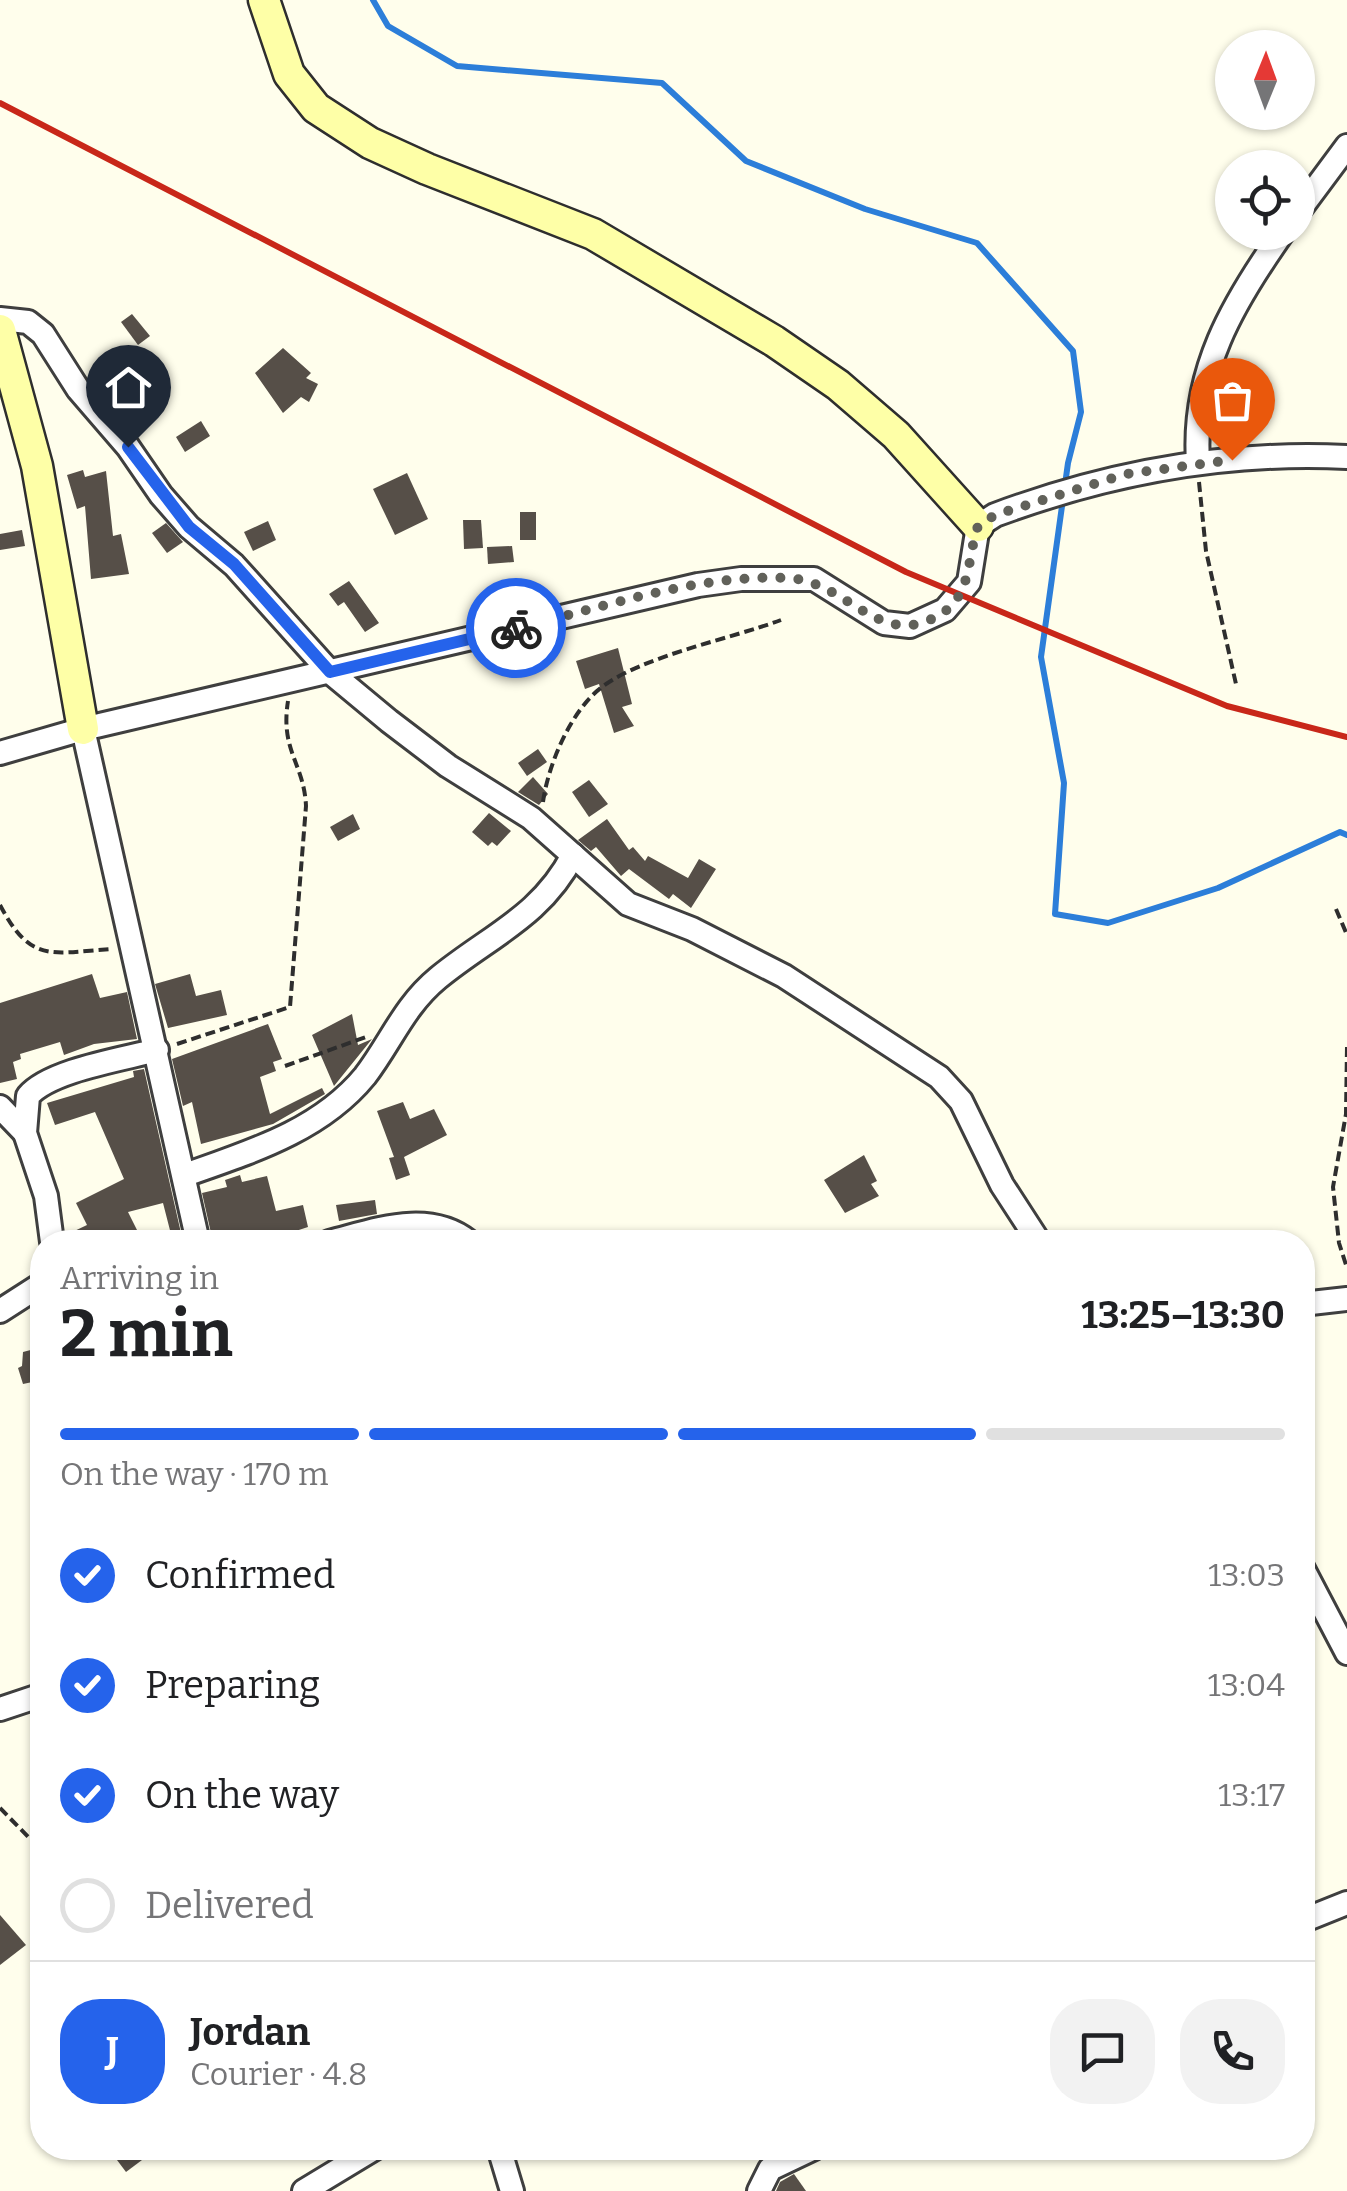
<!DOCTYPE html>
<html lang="en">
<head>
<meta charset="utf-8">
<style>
	body { margin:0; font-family:Bitter,serif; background:#f2f2f2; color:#202124; height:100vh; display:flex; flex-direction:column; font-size:38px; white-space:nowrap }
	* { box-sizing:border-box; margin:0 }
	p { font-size:32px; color:#757577 }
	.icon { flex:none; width:55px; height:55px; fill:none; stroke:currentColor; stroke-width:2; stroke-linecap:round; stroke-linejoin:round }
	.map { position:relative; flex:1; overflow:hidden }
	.sheet { position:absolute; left:30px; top:1230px; width:1285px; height:930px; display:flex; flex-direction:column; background:#fff; border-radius:40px; box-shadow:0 2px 8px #0004 }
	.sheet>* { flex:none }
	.needle { width:65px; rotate:1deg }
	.tools { position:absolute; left:1215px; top:30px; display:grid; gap:20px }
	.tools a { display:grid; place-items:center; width:100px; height:100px; border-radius:50%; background:#fff; box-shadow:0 2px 8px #0004; font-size:50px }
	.pin { position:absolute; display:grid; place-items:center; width:85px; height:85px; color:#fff; margin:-102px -42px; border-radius:50% 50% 50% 0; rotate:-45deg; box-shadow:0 0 10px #0007 }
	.pin .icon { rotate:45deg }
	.courier { position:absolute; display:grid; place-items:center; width:100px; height:100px; margin:-50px; border:8px solid #2563eb; border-radius:50%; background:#fff; color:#222; box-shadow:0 2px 12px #0007 }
	.headline em { font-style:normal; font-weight:700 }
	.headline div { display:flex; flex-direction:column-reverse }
	.headline { display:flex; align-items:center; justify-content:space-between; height:170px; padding:0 30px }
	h1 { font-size:65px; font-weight:700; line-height:75px }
	.bar { display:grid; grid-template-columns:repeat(4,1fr); gap:15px 10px; align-content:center; height:120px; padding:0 30px }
	.bar i { height:12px; border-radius:8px; background:#e0e0e0 }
	.bar .current { background:#2563eb }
	.bar p { grid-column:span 4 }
	.line { display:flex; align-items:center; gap:25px; padding:0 30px; border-top:2px solid #e0e0e0 }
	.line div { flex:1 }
	.round { display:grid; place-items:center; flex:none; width:105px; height:105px; border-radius:40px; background:#f2f2f2 }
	ol { padding:0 30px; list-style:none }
	li { display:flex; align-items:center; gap:30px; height:110px }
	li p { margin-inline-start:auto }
	li .icon { padding:10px; border-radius:50%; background:#2563eb; color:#fff; stroke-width:4 }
	li:last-child { color:#757577 }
	li i { width:55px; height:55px; border:5px solid #e0e0e0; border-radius:50% }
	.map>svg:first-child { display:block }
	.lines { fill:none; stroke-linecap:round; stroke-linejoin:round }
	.stream { stroke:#2c7ed9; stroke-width:6 }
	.building { fill:#564f48 }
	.street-casing { stroke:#3f3f3f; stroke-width:28 }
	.secondary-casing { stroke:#2e2e2e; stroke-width:35 }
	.path { stroke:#2e2e2e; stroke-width:4; stroke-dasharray:10 5; stroke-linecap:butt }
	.street { stroke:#fff; stroke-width:22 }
	.secondary { stroke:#feffa7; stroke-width:30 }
	.rail { stroke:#c82719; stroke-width:6 }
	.done { stroke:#61615a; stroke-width:10; stroke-dasharray:0 18 }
	.route { stroke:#2563eb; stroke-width:12 }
</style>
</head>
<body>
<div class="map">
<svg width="1347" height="2191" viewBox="0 0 1347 2191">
	<rect width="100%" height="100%" fill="#fffeec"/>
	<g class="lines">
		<polyline class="stream" points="373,0 388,26 457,66 662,83 746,161 865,209 977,243 1073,351 1081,412 1068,463 1041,657 1064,783 1055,914 1108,923 1218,888 1340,832 1347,835"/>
	</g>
	<g class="building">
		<polygon points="132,314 150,336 138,345 121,322"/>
		<polygon points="283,348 311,373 306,378 318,384 309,402 301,397 283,413 255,373"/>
		<polygon points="201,421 210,436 185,452 176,437"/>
		<polygon points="83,470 85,477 106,471 113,536 121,534 129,574 91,579 85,506 77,509 67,475"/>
		<polygon points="407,473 428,519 395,535 373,489"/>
		<rect x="520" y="512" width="16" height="28"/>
		<polygon points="463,520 481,520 483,548 464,549"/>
		<polygon points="268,521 276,540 253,551 244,532"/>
		<polygon points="166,523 183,542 167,553 152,533"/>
		<polygon points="22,530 25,546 0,550 0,534"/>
		<polygon points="512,546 514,562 488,564 487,547"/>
		<polygon points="349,581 379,623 365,632 344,602 338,606 329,594"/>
		<polygon points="618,648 632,704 622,707 634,726 614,733 599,684 585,689 576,661"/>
		<polygon points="538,749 547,762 527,776 518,763"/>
		<polygon points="533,777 548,794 539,805 518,792"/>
		<polygon points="589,780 608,804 589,817 572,792"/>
		<polygon points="489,813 511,831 497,846 492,842 488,846 472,832"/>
		<polygon points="353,814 360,829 338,841 330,827"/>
		<polygon points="607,819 629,850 633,847 645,861 648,856 688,878 699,859 716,869 691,908 673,894 669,899 629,869 621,876 596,847 591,851 578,840"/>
		<polygon points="92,974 100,998 127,992 137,1039 94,1044 64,1055 60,1042 20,1054 21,1059 13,1062 17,1079 0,1083 0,1003"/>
		<polygon points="190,974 196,996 221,990 227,1015 168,1028 155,984"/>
		<polygon points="352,1014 358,1045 372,1039 334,1086 312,1035"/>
		<polygon points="268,1024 282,1059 273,1062 276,1071 260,1077 270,1114 322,1088 325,1094 273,1124 201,1144 192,1102 183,1106 172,1059"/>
		<polygon points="144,1069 183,1242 173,1242 163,1203 128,1212 143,1242 67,1242 66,1235 87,1225 76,1203 124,1179 95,1112 55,1125 47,1103 134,1077 133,1071"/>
		<polygon points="403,1102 410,1119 434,1109 447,1135 404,1157 410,1175 396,1180 389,1158 394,1157 377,1111"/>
		<polygon points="864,1155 877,1181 871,1184 879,1196 845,1213 824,1180"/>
		<polygon points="240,1175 242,1182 267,1176 276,1211 303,1205 308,1227 262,1242 213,1242 202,1193 227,1187 225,1180"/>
		<polygon points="375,1200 377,1214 339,1221 336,1205"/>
		<polygon points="42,1347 42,1380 23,1384 18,1368 22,1366 23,1352"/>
		<polygon points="0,1915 26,1945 0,1965"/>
		<polygon points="108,2148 139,2148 146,2157 126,2172"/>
		<polygon points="794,2174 806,2191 776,2191 780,2182"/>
	</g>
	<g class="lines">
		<g class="street-casing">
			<g id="street">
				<polyline points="1298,212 1347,146"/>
				<polyline points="0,319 28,322 43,334 78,389 128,447 161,495 189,527 234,565 330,672 389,721 448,766 531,818 628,904 692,929 784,976 939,1077 961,1101 1002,1185 1039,1242"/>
				<path d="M1198,462C1192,372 1232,304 1283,232"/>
				<polyline points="83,729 198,1242"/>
				<path d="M0,753L83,729L698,585L741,579H814L884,623L910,626L945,610L969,582L978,526L995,515C1108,473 1226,451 1347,457"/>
				<polyline points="0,1107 25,1133"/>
				<path d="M185,1175C250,1152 320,1131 365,1076C391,1042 404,1006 438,978C489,936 541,917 573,855"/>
				<path d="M52,1242L46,1196L25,1133L28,1096C50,1070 124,1059 157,1050"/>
				<path d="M329,1242C374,1231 428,1209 469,1242"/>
				<polyline points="1302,1304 1347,1299"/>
				<polyline points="0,1311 42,1284"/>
				<polyline points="1302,1567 1347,1653"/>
				<polyline points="0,1709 42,1695"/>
				<polyline points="1302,1921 1347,1903"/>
				<polyline points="499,2148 512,2191"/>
				<polyline points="304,2191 375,2148"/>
				<polyline points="759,2191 770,2169 814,2148"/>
			</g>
		</g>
		<g class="secondary-casing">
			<g id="secondary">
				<polyline points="264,0 289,74 316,108 370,143 427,169 593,234 774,341 838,385 896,435 978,526"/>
				<polyline points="0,330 37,466 83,729"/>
			</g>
		</g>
		<g class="path">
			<polyline points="1199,482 1206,551 1236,684"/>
			<path d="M543,802C548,765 571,710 602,687C643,656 730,639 781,620"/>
			<path d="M0,905C31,964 51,953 111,949"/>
			<polyline points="1336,909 1347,935"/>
			<path d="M177,1044L290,1007L306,806C304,763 280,751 288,701"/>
			<polyline points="1347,1047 1346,1114 1333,1187 1339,1243 1347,1268"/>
			<polyline points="285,1066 366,1037"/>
			<polyline points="0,1808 42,1851"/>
		</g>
		<use href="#street" class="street"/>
		<use href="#secondary" class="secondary"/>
		<polyline class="rail" points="0,103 906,572 1227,706 1347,737"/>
	</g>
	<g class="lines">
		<path class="done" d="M516,628C603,608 696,574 787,578C842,580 876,642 927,621C974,603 965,564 978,526L995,515L1126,474L1232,460"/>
		<polyline class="route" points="128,447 189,527 234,564 330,672 516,628"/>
	</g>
</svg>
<div class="tools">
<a><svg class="needle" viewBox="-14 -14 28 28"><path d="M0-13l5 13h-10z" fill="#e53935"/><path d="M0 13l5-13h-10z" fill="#757577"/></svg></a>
<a><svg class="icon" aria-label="locate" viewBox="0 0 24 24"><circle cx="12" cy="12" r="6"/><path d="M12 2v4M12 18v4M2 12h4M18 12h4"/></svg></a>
</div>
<div class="pin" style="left:1232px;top:460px;background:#ea580c"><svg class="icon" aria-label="bag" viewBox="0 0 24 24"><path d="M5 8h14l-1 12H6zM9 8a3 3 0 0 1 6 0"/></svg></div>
<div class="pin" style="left:128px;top:447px;background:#1f2937"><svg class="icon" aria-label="home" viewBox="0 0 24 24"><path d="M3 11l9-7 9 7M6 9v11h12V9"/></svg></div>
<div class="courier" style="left:516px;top:628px"><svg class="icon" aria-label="bike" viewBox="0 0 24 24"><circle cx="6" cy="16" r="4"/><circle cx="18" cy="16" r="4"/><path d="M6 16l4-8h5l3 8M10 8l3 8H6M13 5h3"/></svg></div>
<section class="sheet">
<div class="headline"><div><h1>2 min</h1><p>Arriving in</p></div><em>13:25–13:30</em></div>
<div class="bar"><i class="current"></i><i class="current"></i><i class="current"></i><i></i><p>On the way · 170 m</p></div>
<ol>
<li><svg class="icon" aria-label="check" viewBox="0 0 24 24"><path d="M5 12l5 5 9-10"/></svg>Confirmed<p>13:03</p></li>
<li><svg class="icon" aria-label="check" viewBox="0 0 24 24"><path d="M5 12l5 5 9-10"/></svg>Preparing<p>13:04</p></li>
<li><svg class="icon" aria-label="check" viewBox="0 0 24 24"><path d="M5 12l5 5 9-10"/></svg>On the way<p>13:17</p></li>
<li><i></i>Delivered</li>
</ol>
<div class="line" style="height:180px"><b class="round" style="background:#2563eb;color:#fff">J</b><div><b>Jordan</b><p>Courier · 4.8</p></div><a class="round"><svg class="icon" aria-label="chat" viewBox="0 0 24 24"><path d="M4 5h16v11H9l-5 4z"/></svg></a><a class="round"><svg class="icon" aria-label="phone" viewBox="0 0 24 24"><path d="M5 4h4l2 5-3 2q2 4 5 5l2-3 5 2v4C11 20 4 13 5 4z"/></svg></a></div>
</section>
</div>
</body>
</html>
